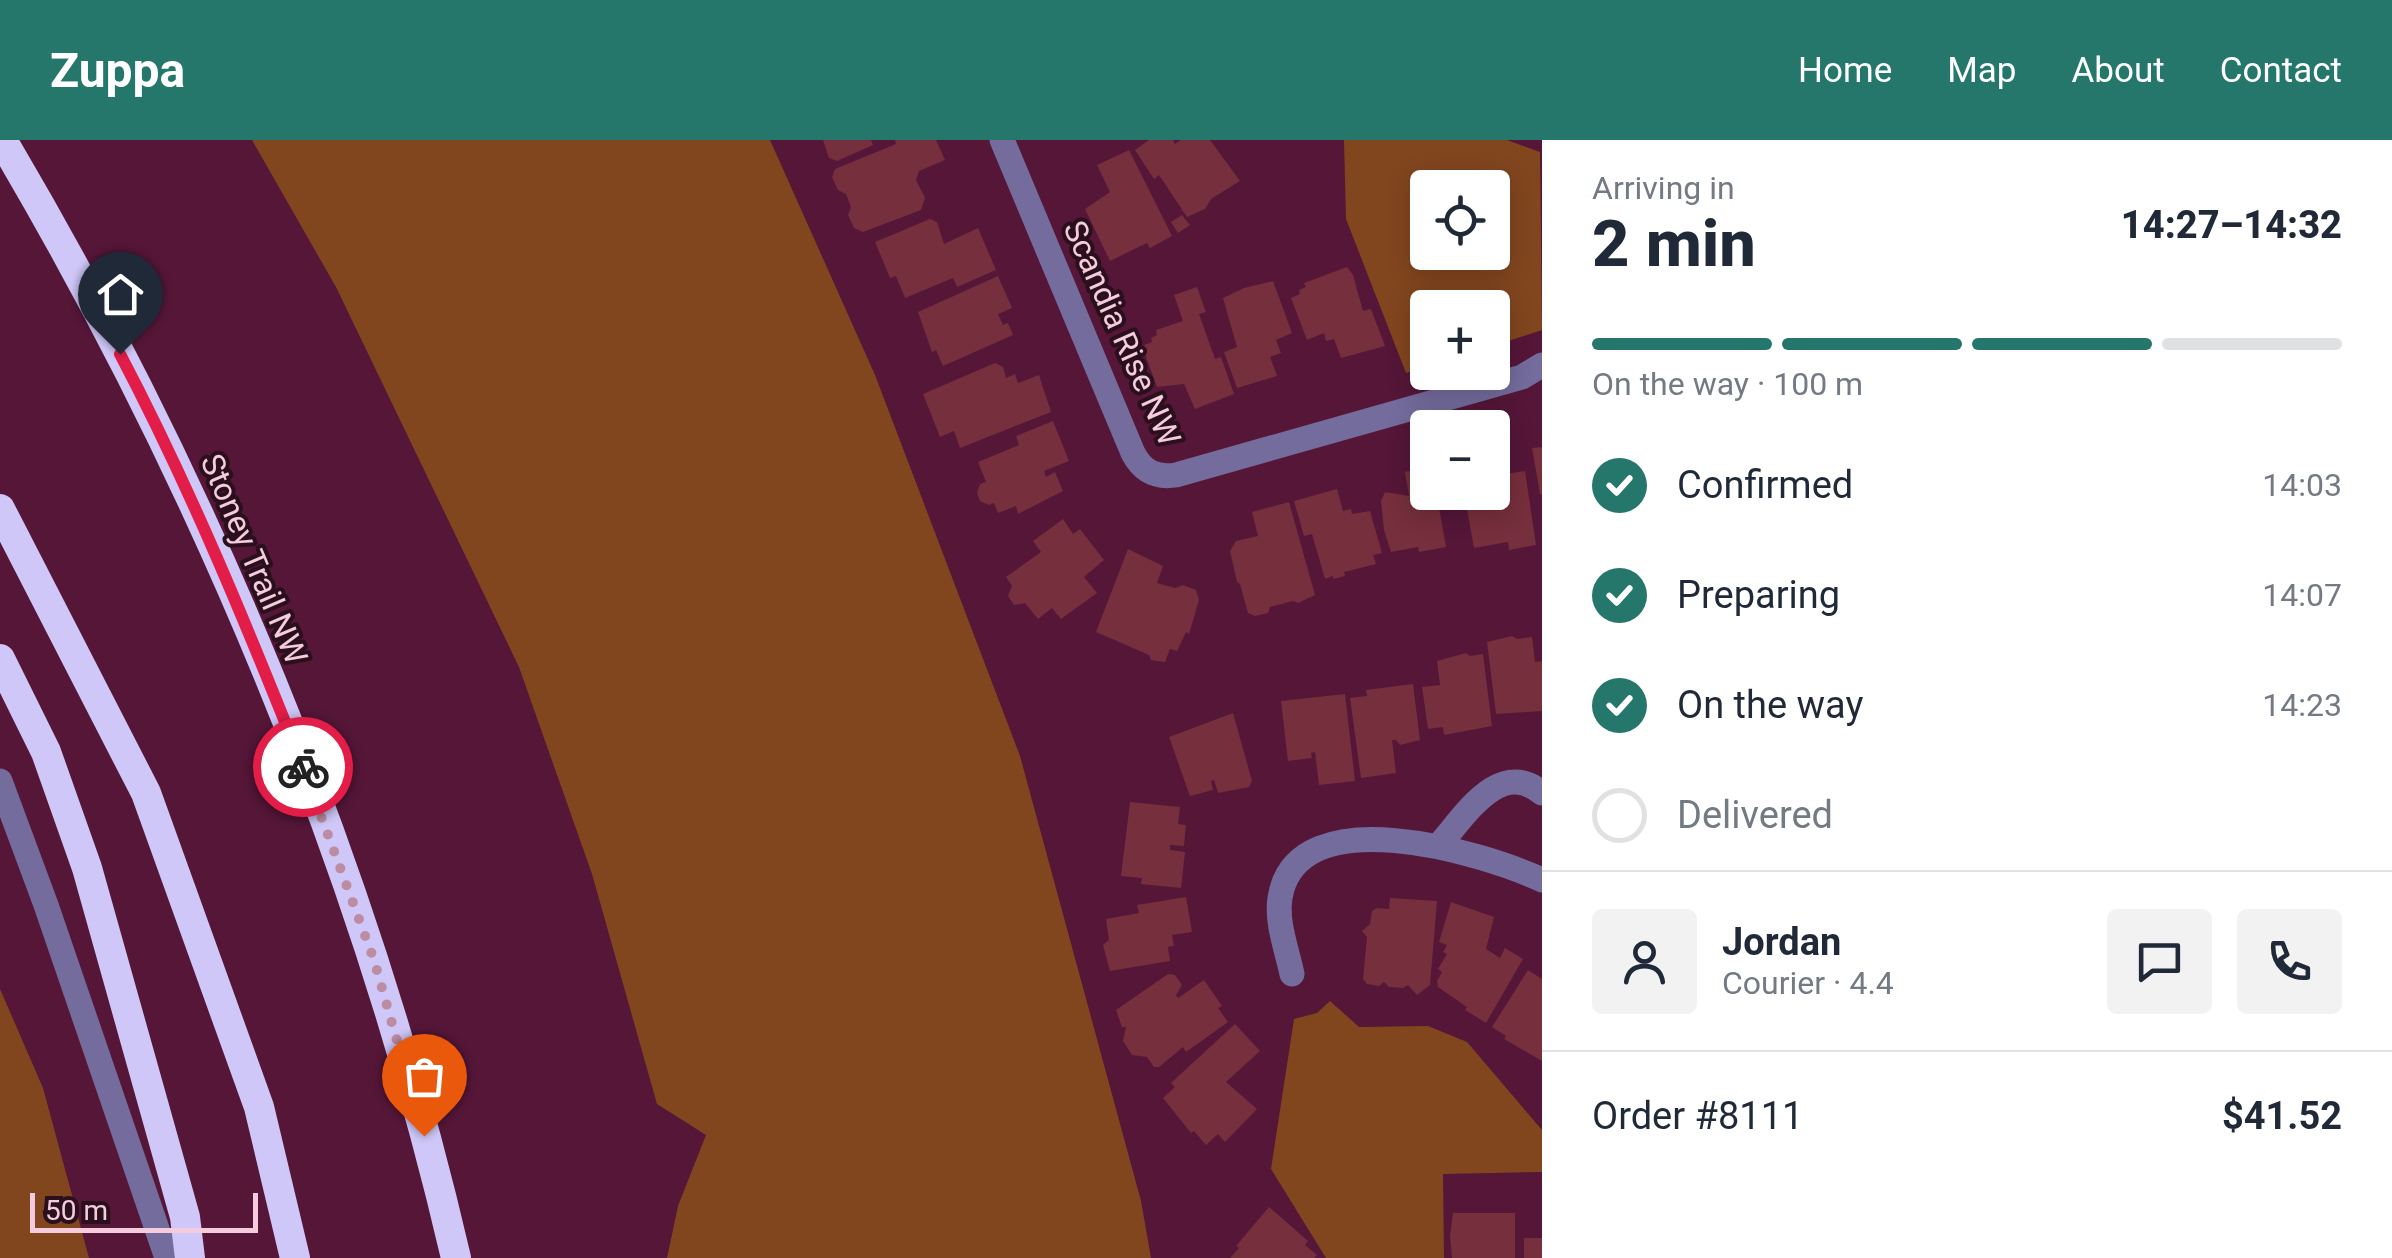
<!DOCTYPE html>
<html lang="en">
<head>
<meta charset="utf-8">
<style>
	body { margin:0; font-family:Roboto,sans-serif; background:#f2f2f3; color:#1f2937; height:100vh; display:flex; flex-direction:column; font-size:38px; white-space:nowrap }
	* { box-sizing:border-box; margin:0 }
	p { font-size:32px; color:#747a83 }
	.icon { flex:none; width:55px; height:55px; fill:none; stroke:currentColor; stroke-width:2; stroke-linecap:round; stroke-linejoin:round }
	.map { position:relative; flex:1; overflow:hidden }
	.sheet { display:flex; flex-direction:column; background:#fff; width:850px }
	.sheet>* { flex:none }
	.tools { position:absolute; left:1410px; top:30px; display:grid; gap:20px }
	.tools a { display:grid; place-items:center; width:100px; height:100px; border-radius:10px; background:#fff; box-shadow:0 5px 25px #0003; font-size:50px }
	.scale { position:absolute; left:30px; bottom:25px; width:228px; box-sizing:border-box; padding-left:10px; border:5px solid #f4ccdd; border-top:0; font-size:28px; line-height:35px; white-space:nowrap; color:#f4ccdd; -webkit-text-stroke:8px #2a0f1c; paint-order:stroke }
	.pin { position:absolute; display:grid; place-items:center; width:85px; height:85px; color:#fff; margin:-102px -42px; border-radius:50% 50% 50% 0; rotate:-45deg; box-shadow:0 0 10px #0007 }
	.pin .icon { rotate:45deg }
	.courier { position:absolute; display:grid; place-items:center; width:100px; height:100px; margin:-50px; border:8px solid #e11d48; border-radius:50%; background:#fff; color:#222; box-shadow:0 2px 12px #0007 }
	.summary em { font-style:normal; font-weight:800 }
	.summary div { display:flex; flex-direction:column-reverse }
	.summary { display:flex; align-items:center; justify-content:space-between; height:170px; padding:0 50px }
	h1 { font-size:65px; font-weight:800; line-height:75px }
	.bar { display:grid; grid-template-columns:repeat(4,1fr); gap:15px 10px; align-content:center; height:120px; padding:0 50px }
	.bar i { height:12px; border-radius:8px; background:#e0e1e3 }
	.bar .selected { background:#25766b }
	.bar p { grid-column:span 4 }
	.line { display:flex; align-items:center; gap:25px; padding:0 50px; border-top:2px solid #e0e1e3 }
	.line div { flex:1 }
	.round { display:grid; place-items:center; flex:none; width:105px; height:105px; border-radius:10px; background:#f2f2f3 }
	ol { padding:0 50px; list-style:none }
	li { display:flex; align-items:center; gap:30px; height:110px }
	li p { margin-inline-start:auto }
	li .icon { padding:10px; border-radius:50%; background:#25766b; color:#fff; stroke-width:4 }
	li:last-child { color:#747a83 }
	li i { width:55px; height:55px; border:5px solid #e0e1e3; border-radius:50% }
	header { display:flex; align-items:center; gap:60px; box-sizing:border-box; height:140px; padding:0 50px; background:#25766b; color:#fff }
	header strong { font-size:48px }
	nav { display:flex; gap:55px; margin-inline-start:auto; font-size:35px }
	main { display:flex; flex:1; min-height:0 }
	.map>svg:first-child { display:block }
	.green { fill:#82461f; fill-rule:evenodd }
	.building { fill:#762f3c }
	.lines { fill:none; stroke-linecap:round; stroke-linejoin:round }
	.minor { stroke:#746c9d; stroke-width:25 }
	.highway { stroke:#cec7f8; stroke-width:30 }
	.done { stroke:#bc8ca3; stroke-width:10; stroke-dasharray:0 18 }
	.route { stroke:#e11d48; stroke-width:12 }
	.labels { text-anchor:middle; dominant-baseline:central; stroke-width:8; stroke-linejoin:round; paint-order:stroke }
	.street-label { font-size:32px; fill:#f4ccdd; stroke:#2a0f1c }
</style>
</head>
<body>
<header>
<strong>Zuppa</strong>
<nav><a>Home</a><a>Map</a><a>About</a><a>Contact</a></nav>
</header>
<main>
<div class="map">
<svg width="1542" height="1118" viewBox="0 0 1542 1118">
	<rect width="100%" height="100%" fill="#551638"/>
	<g class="green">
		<polygon points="252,0 770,0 875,235 1020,616 1141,1061 1151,1118 667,1118 678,1066 706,995 657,964 592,734 519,527 336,147"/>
		<path d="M1344,0H1507L1540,12L1542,190L1493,206L1492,168H1428L1427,226L1406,233L1346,79ZM1428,48H1492V112H1428Z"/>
		<polygon points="0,849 43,948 89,1118 0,1118"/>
		<polygon points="1330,861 1359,887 1428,886 1467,902 1542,990 1542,1032 1443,1034 1444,1118 1326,1118 1271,1029 1294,879 1317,873"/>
	</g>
	<g class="building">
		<polygon points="823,0 871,0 873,5 837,21 829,18"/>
		<polygon points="895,0 936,0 945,20 919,31 916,40 925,58 921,70 863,92 854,88 848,75 851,67 846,54 838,50 832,37 835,29 896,4"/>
		<polygon points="1149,0 1173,0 1175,4 1181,0 1210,0 1240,41 1211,59 1205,69 1187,77 1159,35 1154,39 1135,10"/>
		<polygon points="1129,10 1172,96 1150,108 1147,103 1110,121 1085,69 1110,52 1097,25"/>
		<polygon points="1182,75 1190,85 1178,93 1171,82"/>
		<polygon points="930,79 937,82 944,104 978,88 996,130 957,147 953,138 905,158 896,136 890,138 875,102"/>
		<polygon points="1347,127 1353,135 1363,171 1371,169 1385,206 1341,218 1334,199 1326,201 1324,193 1307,200 1291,158 1300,154 1299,150 1306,147 1304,143"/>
		<polygon points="998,136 1012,168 998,174 1003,185 1008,183 1013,195 943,226 936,210 932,212 918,172"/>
		<polygon points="1273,141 1292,193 1276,200 1281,213 1270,217 1277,236 1237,248 1224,212 1237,207 1223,158 1244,148"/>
		<polygon points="1197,147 1206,172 1199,174 1215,219 1221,217 1234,254 1195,269 1184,244 1157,247 1142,206 1152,202 1151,198 1157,195 1156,190 1183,181 1174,155"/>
		<polygon points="995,223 1003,227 1006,238 1015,234 1018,243 1039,235 1051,272 960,308 954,291 940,297 923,254"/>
		<polygon points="1053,281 1069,321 1044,331 1046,337 1055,332 1063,351 1018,374 1016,366 998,373 994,363 989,365 980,361 977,353 980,344 986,342 978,322 1019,305 1016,296"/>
		<polygon points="1542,307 1542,354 1540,354 1532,308"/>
		<polygon points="1492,308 1499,335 1525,331 1536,405 1509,410 1508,402 1474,408 1465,358 1460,359 1459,352 1492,352"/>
		<polygon points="1428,327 1428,352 1446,352 1447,360 1438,362 1446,407 1419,412 1418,407 1391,412 1384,390 1381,361 1385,352 1409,356 1405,332"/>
		<polygon points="1337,349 1343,371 1351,369 1352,374 1370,371 1382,413 1373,415 1376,424 1344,432 1345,436 1333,439 1333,436 1325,439 1312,394 1304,396 1294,361"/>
		<polygon points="1289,362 1315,455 1298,463 1293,461 1270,467 1268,473 1255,476 1248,473 1240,444 1237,442 1230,411 1236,401 1258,396 1252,372"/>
		<polygon points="1063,379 1073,394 1080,389 1104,420 1084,437 1097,453 1061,479 1052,468 1038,479 1025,463 1014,465 1008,456 1012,446 1006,437 1041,412 1033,401"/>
		<polygon points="1128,409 1163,426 1157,443 1175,448 1183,445 1196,450 1199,460 1189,494 1186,492 1177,511 1170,509 1165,522 1151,520 1149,515 1096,492"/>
		<polygon points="1512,496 1517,499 1532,497 1535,522 1542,521 1542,571 1496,574 1487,502"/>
		<polygon points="1466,513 1470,516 1483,514 1492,586 1444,595 1443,587 1428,589 1422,547 1440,545 1437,521"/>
		<polygon points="1413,544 1420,600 1400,605 1396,600 1392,600 1396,633 1361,638 1350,558 1367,556 1366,550"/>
		<polygon points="1345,554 1355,641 1319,645 1315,612 1311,613 1312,618 1288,621 1281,561"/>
		<polygon points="1233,573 1252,641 1249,647 1218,653 1214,640 1211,641 1213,650 1190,656 1169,597"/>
		<polygon points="1130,662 1180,667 1178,684 1186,685 1184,706 1170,705 1170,710 1185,712 1181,748 1141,744 1142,738 1121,736"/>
		<polygon points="1186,757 1192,792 1172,795 1174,806 1168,807 1170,821 1110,831 1103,805 1109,800 1106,779 1139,773 1137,765"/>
		<polygon points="1390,758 1437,761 1430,845 1417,855 1408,845 1403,848 1389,847 1384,842 1379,846 1367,844 1363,839 1367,797 1362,791 1370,784 1372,771 1377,768 1389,769"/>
		<polygon points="1451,762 1494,777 1486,809 1500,818 1505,808 1523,819 1486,883 1465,870 1467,867 1438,847 1437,841 1442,832 1438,829 1447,814 1443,812 1447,805 1439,802"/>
		<polygon points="1528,830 1542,839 1542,921 1504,899 1506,896 1492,887"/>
		<polygon points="1168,834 1175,835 1182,845 1176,855 1178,858 1204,840 1222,866 1218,868 1228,882 1186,912 1183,907 1159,927 1154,927 1147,917 1132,915 1123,901 1126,887 1122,887 1116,870"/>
		<polygon points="1235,884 1260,911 1226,942 1257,969 1225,1002 1218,994 1206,1005 1194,991 1191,993 1163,958 1175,947 1171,943"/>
		<polygon points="1269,1067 1308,1101 1305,1105 1317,1115 1314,1118 1230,1118 1239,1108 1236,1106"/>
		<polygon points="1453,1073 1515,1073 1515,1118 1452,1118 1450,1096"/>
		<rect x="1524" y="1098" width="18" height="20"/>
	</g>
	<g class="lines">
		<g class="minor">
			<path d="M1002,0L1133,313C1143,332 1156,338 1176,335L1522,237L1542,225"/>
			<polyline points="0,641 46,765 167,1118"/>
			<path d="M1439,705C1465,676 1499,618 1542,653"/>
			<path d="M1292,834C1287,810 1276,782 1280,758C1296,656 1484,713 1542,740"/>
		</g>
		<g class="highway">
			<path d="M2,0C205,343 366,729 456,1118"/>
			<polyline points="0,369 146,653 259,967 295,1118"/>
			<polyline points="0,519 46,612 87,728 185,1077 190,1118"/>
		</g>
	</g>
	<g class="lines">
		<polyline class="done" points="303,627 374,820 424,996"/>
		<path class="route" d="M120,214C190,347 247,486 303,627"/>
	</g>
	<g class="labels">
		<g class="street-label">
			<text transform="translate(1122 193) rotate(66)">Scandia Rise NW</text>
			<text transform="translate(254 419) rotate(67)">Stoney Trail NW</text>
		</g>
	</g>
</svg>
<div class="tools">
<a><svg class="icon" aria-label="locate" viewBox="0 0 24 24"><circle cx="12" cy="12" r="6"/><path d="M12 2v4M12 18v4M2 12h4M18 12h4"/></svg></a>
<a>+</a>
<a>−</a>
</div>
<div class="scale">50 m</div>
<div class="pin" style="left:424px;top:996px;background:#ea580c"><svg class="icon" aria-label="bag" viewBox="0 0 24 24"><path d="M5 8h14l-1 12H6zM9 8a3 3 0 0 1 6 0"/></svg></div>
<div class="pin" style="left:120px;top:214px;background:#1f2937"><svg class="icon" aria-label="home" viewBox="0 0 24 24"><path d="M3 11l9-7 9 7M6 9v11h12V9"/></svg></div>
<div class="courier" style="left:303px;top:627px"><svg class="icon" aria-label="bike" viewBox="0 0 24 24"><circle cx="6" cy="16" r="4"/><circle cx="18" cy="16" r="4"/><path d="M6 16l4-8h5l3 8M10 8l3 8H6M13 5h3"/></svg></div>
</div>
<section class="sheet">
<div class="summary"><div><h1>2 min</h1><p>Arriving in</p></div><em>14:27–14:32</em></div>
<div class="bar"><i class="selected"></i><i class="selected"></i><i class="selected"></i><i></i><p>On the way · 100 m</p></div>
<ol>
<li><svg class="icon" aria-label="check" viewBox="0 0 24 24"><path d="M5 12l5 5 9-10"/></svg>Confirmed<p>14:03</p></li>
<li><svg class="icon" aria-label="check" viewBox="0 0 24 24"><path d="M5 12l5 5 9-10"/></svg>Preparing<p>14:07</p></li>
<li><svg class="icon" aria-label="check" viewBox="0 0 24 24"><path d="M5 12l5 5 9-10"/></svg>On the way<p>14:23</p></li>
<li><i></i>Delivered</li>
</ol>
<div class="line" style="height:180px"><a class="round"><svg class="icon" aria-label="person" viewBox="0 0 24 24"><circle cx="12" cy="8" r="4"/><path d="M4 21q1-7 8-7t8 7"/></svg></a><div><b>Jordan</b><p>Courier · 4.4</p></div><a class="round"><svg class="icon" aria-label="chat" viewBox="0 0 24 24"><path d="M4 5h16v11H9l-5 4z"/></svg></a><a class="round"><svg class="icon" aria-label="phone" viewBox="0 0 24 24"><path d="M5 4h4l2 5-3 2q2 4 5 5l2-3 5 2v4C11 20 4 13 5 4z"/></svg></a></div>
<div class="line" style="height:130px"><div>Order #8111</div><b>$41.52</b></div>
</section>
</main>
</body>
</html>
